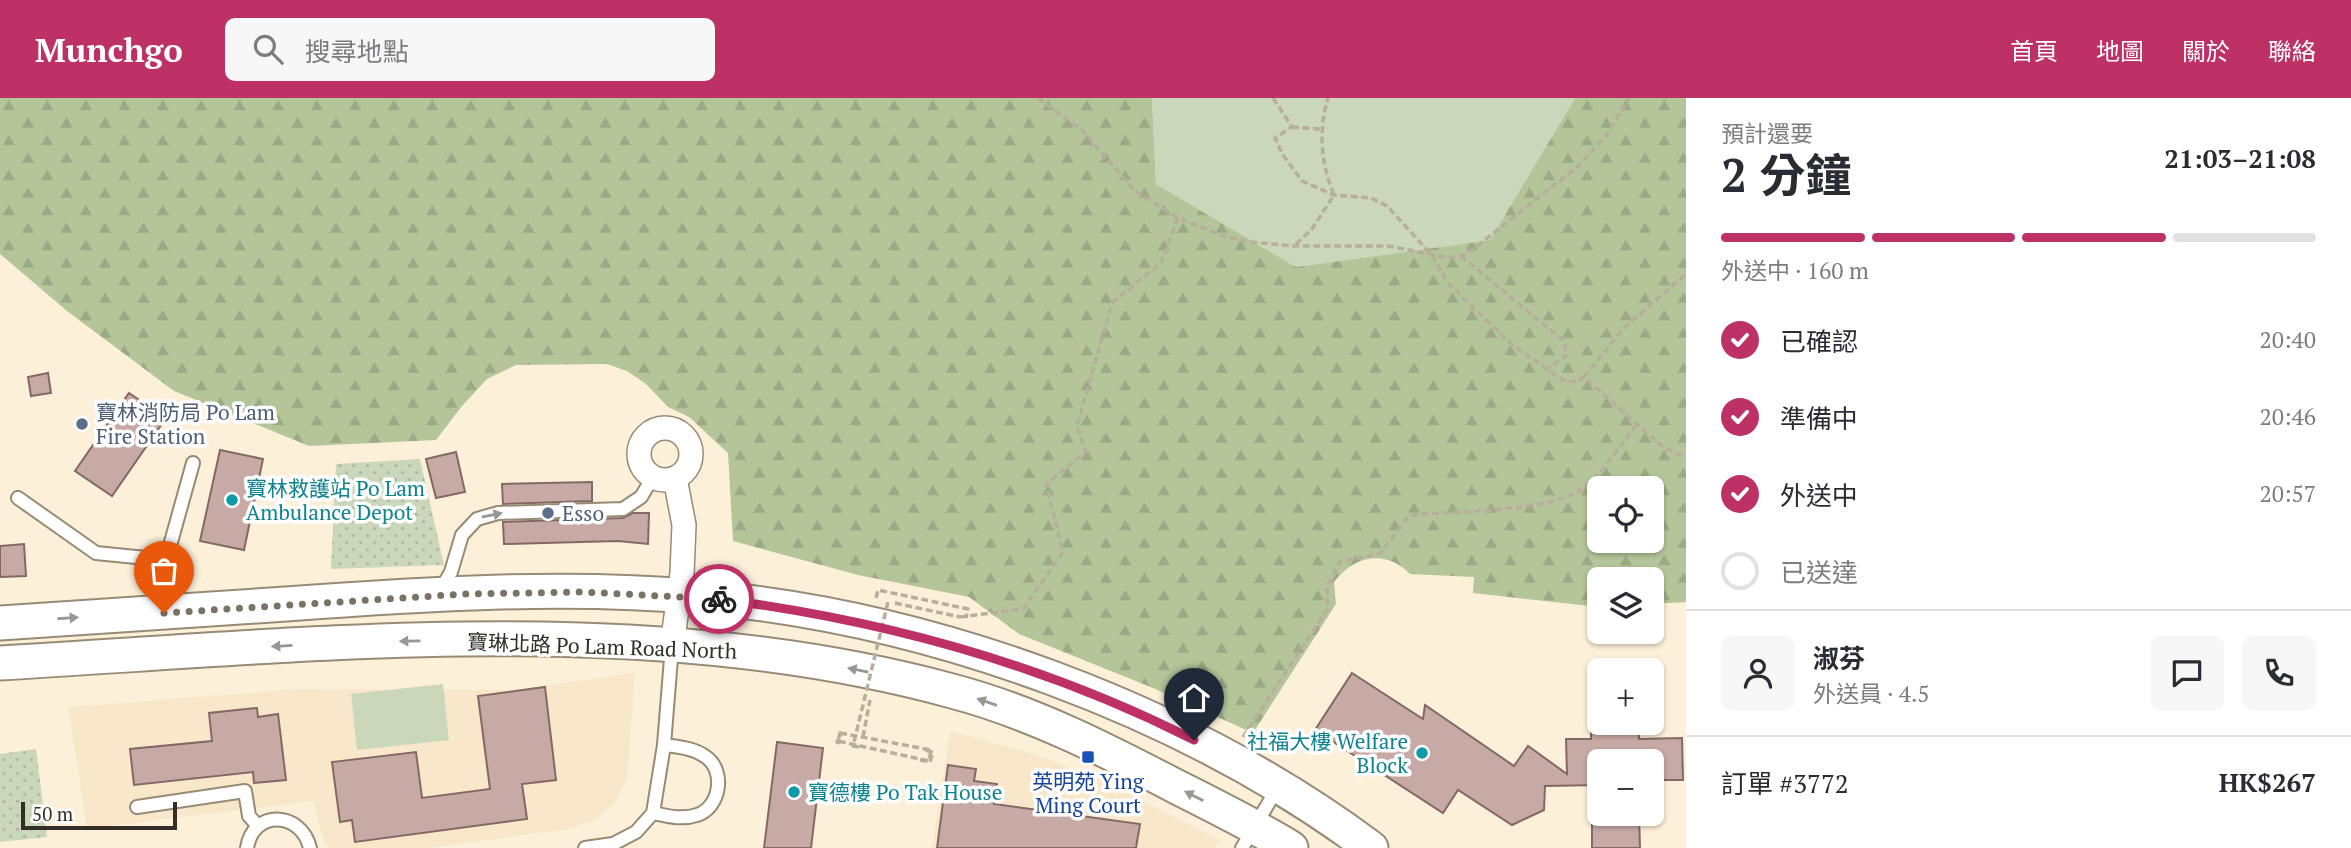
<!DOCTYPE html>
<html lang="zh-TW">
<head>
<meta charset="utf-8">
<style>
	body { margin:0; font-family:"PT Serif","Noto Sans TC",serif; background:#f7f7f7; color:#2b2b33; height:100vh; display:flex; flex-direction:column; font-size:26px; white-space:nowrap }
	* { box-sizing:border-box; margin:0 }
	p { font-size:23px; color:#7c7c81 }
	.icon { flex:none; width:38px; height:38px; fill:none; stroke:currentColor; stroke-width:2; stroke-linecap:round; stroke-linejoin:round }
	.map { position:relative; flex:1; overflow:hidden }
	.drawer { display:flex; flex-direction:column; background:#fff; width:665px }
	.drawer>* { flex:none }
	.buttons { position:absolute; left:1587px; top:378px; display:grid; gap:14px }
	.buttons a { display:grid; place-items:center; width:77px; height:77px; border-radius:10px; background:#fff; box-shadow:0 2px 5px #0004; font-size:35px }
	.scale { position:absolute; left:21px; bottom:18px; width:156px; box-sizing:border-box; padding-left:7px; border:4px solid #342f26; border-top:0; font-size:19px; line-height:24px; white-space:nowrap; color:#342f26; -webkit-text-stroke:5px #fff; paint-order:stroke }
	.pin { position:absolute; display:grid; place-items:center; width:60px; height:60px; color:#fff; margin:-72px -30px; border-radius:50% 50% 50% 0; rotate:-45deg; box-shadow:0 0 7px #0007 }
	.pin .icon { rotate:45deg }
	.courier { position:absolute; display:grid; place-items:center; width:70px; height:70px; margin:-35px; border:5px solid #bd3166; border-radius:50%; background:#fff; color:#222; box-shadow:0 2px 9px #0007 }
	.headline em { font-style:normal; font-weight:700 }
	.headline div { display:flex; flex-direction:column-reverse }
	.headline { display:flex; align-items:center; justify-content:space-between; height:119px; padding:0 35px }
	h1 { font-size:46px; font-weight:700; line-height:52px }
	.bar { display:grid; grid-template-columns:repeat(4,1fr); gap:10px 7px; align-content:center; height:84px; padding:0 35px }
	.bar i { height:9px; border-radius:5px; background:#e1e1e2 }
	.bar .selected { background:#bd3166 }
	.bar p { grid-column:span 4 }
	.line { display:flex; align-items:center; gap:18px; padding:0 35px; border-top:2px solid #e1e1e2 }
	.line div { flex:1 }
	.round { display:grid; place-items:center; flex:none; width:74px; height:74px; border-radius:10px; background:#f7f7f7 }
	ol { padding:0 35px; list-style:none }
	li { display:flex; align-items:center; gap:21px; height:77px }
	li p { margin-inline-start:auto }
	li .icon { padding:7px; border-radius:50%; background:#bd3166; color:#fff; stroke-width:4 }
	li:last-child { color:#7c7c81 }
	li i { width:38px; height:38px; border:4px solid #e1e1e2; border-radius:50% }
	header { display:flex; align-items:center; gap:42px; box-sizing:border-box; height:98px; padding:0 35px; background:#bd3166; color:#fff }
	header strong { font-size:33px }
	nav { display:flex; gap:38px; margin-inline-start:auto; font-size:24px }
	.search { width:490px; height:63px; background:#f7f7f7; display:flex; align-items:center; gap:18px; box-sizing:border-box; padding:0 24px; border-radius:10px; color:#7c7c81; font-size:26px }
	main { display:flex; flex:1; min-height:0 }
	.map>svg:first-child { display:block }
	.built { fill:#f8e7c9 }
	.green { fill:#cbd7bb }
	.forest { fill:url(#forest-firs); fill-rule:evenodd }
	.park { fill:url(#park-dots) }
	.building { fill:#c7aaa6; stroke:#836965; stroke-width:2 }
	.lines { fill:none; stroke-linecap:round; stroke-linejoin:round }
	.lane-casing { stroke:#978b76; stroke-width:16 }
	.street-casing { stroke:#978b76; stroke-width:26 }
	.secondary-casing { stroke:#978b76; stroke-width:37 }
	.path { stroke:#b8ae9c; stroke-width:3.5; stroke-dasharray:7 3.5; stroke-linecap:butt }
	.lane { stroke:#fff; stroke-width:12 }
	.street { stroke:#fff; stroke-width:23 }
	.secondary { stroke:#fff; stroke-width:33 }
	.path-bridge { stroke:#b8ae9c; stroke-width:3.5; stroke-dasharray:7 3.5; stroke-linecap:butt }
	.oneway { fill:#9a9792 }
	.done { stroke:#7a7365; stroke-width:7; stroke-dasharray:0 12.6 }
	.route { stroke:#bd3166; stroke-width:9 }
	.service-dot { fill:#5c6f8a; stroke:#fff; stroke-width:2.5 }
	.culture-dot { fill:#0f9aa8; stroke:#fff; stroke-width:2.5 }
	.transit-dot { fill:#1a4fb4; stroke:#fff; stroke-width:2.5 }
	.labels { text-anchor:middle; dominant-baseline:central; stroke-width:7; stroke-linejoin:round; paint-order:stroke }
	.service-label { font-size:21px; fill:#4e5e75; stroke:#fff; text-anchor:start }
	.culture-label { font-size:21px; fill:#0d838f; stroke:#fff; text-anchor:start }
	.street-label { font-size:21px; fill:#342f26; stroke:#fff }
	.transit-label { font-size:21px; fill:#164399; stroke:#fff }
</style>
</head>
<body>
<header>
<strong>Munchgo</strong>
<div class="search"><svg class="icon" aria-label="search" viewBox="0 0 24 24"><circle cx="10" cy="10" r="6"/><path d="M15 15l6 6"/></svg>搜尋地點</div>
<nav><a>首頁</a><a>地圖</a><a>關於</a><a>聯絡</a></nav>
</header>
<main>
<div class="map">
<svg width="1686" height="750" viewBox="0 0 1686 750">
	<defs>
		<pattern id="forest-firs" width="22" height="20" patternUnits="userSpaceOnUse" patternTransform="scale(1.75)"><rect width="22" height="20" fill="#b4c699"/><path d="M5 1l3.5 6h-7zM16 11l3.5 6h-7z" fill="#9baa84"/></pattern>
		<pattern id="park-dots" width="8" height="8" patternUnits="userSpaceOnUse" patternTransform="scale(1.75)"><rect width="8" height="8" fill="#cbd7bb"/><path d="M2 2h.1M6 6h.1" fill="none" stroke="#afb9a1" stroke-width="1.8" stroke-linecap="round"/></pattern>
	</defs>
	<rect width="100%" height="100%" fill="#fdf0d9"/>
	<g class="built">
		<polygon points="635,575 627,681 615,704 597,721 570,731 428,750 330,750 324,744 313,703 87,731 68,609 297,591 516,592"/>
		<polygon points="950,633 1028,654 1090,677 1220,742 1215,750 932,750"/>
	</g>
	<g class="green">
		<polygon points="1152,0 1575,0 1490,142 1296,169 1156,86"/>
		<polygon points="443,586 449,642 357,652 351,596"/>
	</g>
	<path class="forest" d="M0,0H1152L1156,86L1296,169L1490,142L1575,0H1686V504L1652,506V481H1600L1599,509L1473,495L1474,479L1410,476C1386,451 1354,457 1334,484L1336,506L1253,635L1153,590L1019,536L969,499L858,477L733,443L728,355L689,319L668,309L646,286L627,273L607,266L516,267L487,281L462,308L436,342L309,348L174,293L67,213L0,156ZM1600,390H1652V443H1600Z"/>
	<g class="park">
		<polygon points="420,361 444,467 331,471 336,366"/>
		<polygon points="36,651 47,739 0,744 0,656"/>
	</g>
	<g class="building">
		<polygon points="48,275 51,295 31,298 28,279"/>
		<polygon points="129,295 166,320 112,398 75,373"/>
		<polygon points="220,352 263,361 244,452 200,443"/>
		<polygon points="456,354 465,394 436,400 426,361"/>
		<polygon points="592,384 592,403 503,406 502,386"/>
		<polygon points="633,415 649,415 648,446 618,443 504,446 503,424 623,420"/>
		<polygon points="24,446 26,478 0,479 0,448"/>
		<polygon points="1352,575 1423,621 1425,607 1514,668 1528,648 1567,676 1566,641 1591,641 1591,625 1639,625 1639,641 1682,640 1683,682 1652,682 1652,663 1600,663 1600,687 1545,688 1544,712 1512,727 1458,692 1443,715 1315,632"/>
		<polygon points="545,589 556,682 522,686 527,721 355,744 352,722 340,724 332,664 416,654 422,700 490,691 478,598"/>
		<polygon points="257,610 258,619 278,616 286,682 254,685 253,674 134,687 130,651 212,643 209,615"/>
		<polygon points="777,644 823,650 811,750 764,750"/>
		<polygon points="948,667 976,671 974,683 997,686 994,706 1140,726 1136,750 937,750"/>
		<polygon points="1592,716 1639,716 1640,750 1592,750"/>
	</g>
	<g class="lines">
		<g class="lane-casing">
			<g id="lane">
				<polyline points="18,400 96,455 166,462 193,365"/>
				<polyline points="440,493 451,474 462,437 477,421 498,415 623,411 641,399 653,379"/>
				<polyline points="137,709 245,693 249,718 258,728"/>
				<path d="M653,715C667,718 682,722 697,717C720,710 726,673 706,659C694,650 679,649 664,647"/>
				<path d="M247,750C253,711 301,713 310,750"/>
				<polyline points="585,750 613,746 636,734 653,715 664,647 672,548"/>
				<polyline points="1242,750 1278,689"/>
			</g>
		</g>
		<g class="street-casing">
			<g id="street">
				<circle cx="665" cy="356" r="26"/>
				<polyline points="164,515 166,462"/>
				<polyline points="672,547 682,475 684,427 675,380"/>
			</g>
		</g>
		<g class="secondary-casing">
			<g id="secondary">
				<path d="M0,525C95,518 191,513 286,506C423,496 564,487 701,499C931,519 1186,612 1371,750"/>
				<path d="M0,565C314,547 644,509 952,593C1032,614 1106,652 1179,690C1217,709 1255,728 1291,750"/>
			</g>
		</g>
		<g class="path">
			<polyline points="1038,0 1082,32 1135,93 1178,120 1224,138 1250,144 1294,148 1388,148 1450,160 1467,156 1576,70 1606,38 1629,0"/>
			<polyline points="1273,0 1292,29 1275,40 1283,57 1302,83 1334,97 1371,100 1387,108 1431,156 1448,185 1511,246 1563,282 1576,284 1584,279 1664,350 1686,359"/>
			<polyline points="1292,29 1321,31"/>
			<path d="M1296,146L1312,131L1334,97C1321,65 1318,34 1328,0"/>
			<polyline points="1461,158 1565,244 1566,258 1547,271"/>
			<polyline points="1584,279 1624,230 1686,176"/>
			<polyline points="876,500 878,492 968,511 966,520"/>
			<polyline points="960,519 1023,511 1063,454 1046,386 1086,354 1077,328 1112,205 1161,165 1178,120"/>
			<polygon points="840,635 931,652 929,663 838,643"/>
			<polyline points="863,639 870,602"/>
			<path d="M1243,639L1328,510L1327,488L1340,464L1381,455L1405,422L1414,417C1456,413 1550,414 1582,391C1602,377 1622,344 1638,325"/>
		</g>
		<use href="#lane" class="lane"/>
		<use href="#street" class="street"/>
		<use href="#secondary" class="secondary"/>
		<g class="path-bridge">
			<polyline points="895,505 960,519"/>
			<polyline points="840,645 837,644 841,637"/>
			<polyline points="859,649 853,648 888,504"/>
			<polyline points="920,662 930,664 933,654 924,652"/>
		</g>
	</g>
	<defs><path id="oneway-solid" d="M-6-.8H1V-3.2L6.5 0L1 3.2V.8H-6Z" transform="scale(1.75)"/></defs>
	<g class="oneway">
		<use href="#oneway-solid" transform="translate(492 417) rotate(-11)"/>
		<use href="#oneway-solid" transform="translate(68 520) rotate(-4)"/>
		<use href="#oneway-solid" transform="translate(410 543) rotate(179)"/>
		<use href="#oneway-solid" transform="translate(282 548) rotate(177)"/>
		<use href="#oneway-solid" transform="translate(858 572) rotate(-168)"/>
		<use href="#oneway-solid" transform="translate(987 604) rotate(-161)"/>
		<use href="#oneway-solid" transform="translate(1194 698) rotate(-153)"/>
	</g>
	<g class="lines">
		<polyline class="done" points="164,515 466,496 584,494 719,501"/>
		<path class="route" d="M719,501C883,522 1046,567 1194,642"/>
	</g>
	<g class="service-dot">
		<circle cx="82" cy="326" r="7"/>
		<circle cx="548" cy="415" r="7"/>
	</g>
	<g class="culture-dot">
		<circle cx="232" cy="402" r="7"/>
		<circle cx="1422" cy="655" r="7"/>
		<circle cx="794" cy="694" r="7"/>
	</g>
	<rect class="transit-dot" x="1081" y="652" width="14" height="14" rx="3.5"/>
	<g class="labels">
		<g class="service-label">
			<text x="96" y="314">寶林消防局 Po Lam<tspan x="96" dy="24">Fire Station</tspan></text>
			<text x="562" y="415">Esso</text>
		</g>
		<g class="culture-label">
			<text x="246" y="390">寶林救護站 Po Lam<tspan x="246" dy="24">Ambulance Depot</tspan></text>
			<text x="1408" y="643" text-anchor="end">社福大樓 Welfare<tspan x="1408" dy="24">Block</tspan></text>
			<text x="808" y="694">寶德樓 Po Tak House</text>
		</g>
		<g class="street-label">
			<text transform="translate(602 548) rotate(2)">寶琳北路 Po Lam Road North</text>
		</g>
		<g class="transit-label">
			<text x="1088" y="683">英明苑 Ying<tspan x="1088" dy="24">Ming Court</tspan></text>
		</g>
	</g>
</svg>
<div class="buttons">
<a><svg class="icon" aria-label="locate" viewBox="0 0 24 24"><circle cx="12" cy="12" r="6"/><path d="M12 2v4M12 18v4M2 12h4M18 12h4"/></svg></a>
<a><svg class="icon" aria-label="layers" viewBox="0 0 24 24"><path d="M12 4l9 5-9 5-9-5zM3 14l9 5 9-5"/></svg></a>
<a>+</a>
<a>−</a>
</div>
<div class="scale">50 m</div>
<div class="pin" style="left:164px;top:515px;background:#ea580c"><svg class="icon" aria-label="bag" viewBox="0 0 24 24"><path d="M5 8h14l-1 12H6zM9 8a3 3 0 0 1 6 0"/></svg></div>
<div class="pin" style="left:1194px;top:642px;background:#1f2937"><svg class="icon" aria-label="home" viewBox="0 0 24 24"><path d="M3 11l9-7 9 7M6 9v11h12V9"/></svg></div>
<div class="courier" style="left:719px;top:501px"><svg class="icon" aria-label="bike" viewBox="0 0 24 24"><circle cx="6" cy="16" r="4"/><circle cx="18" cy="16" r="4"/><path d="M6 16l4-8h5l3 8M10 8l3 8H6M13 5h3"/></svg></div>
</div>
<section class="drawer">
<div class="headline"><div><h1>2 分鐘</h1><p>預計還要</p></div><em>21:03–21:08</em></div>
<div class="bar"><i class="selected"></i><i class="selected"></i><i class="selected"></i><i></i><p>外送中 · 160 m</p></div>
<ol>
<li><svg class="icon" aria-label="check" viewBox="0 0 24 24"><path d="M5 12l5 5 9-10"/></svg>已確認<p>20:40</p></li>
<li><svg class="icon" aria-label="check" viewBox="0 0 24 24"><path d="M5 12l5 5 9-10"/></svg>準備中<p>20:46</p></li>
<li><svg class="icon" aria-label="check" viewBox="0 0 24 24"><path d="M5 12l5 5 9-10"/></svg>外送中<p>20:57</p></li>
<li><i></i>已送達</li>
</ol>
<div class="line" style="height:126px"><a class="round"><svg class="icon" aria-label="person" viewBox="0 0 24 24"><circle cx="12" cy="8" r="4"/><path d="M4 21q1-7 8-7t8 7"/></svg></a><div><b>淑芬</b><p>外送員 · 4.5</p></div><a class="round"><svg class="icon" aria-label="chat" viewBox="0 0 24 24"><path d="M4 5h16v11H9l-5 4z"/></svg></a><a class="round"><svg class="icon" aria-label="phone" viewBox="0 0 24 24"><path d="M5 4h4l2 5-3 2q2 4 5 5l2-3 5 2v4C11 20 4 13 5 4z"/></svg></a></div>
<div class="line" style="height:91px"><div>訂單 #3772</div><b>HK$267</b></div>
</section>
</main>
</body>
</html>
